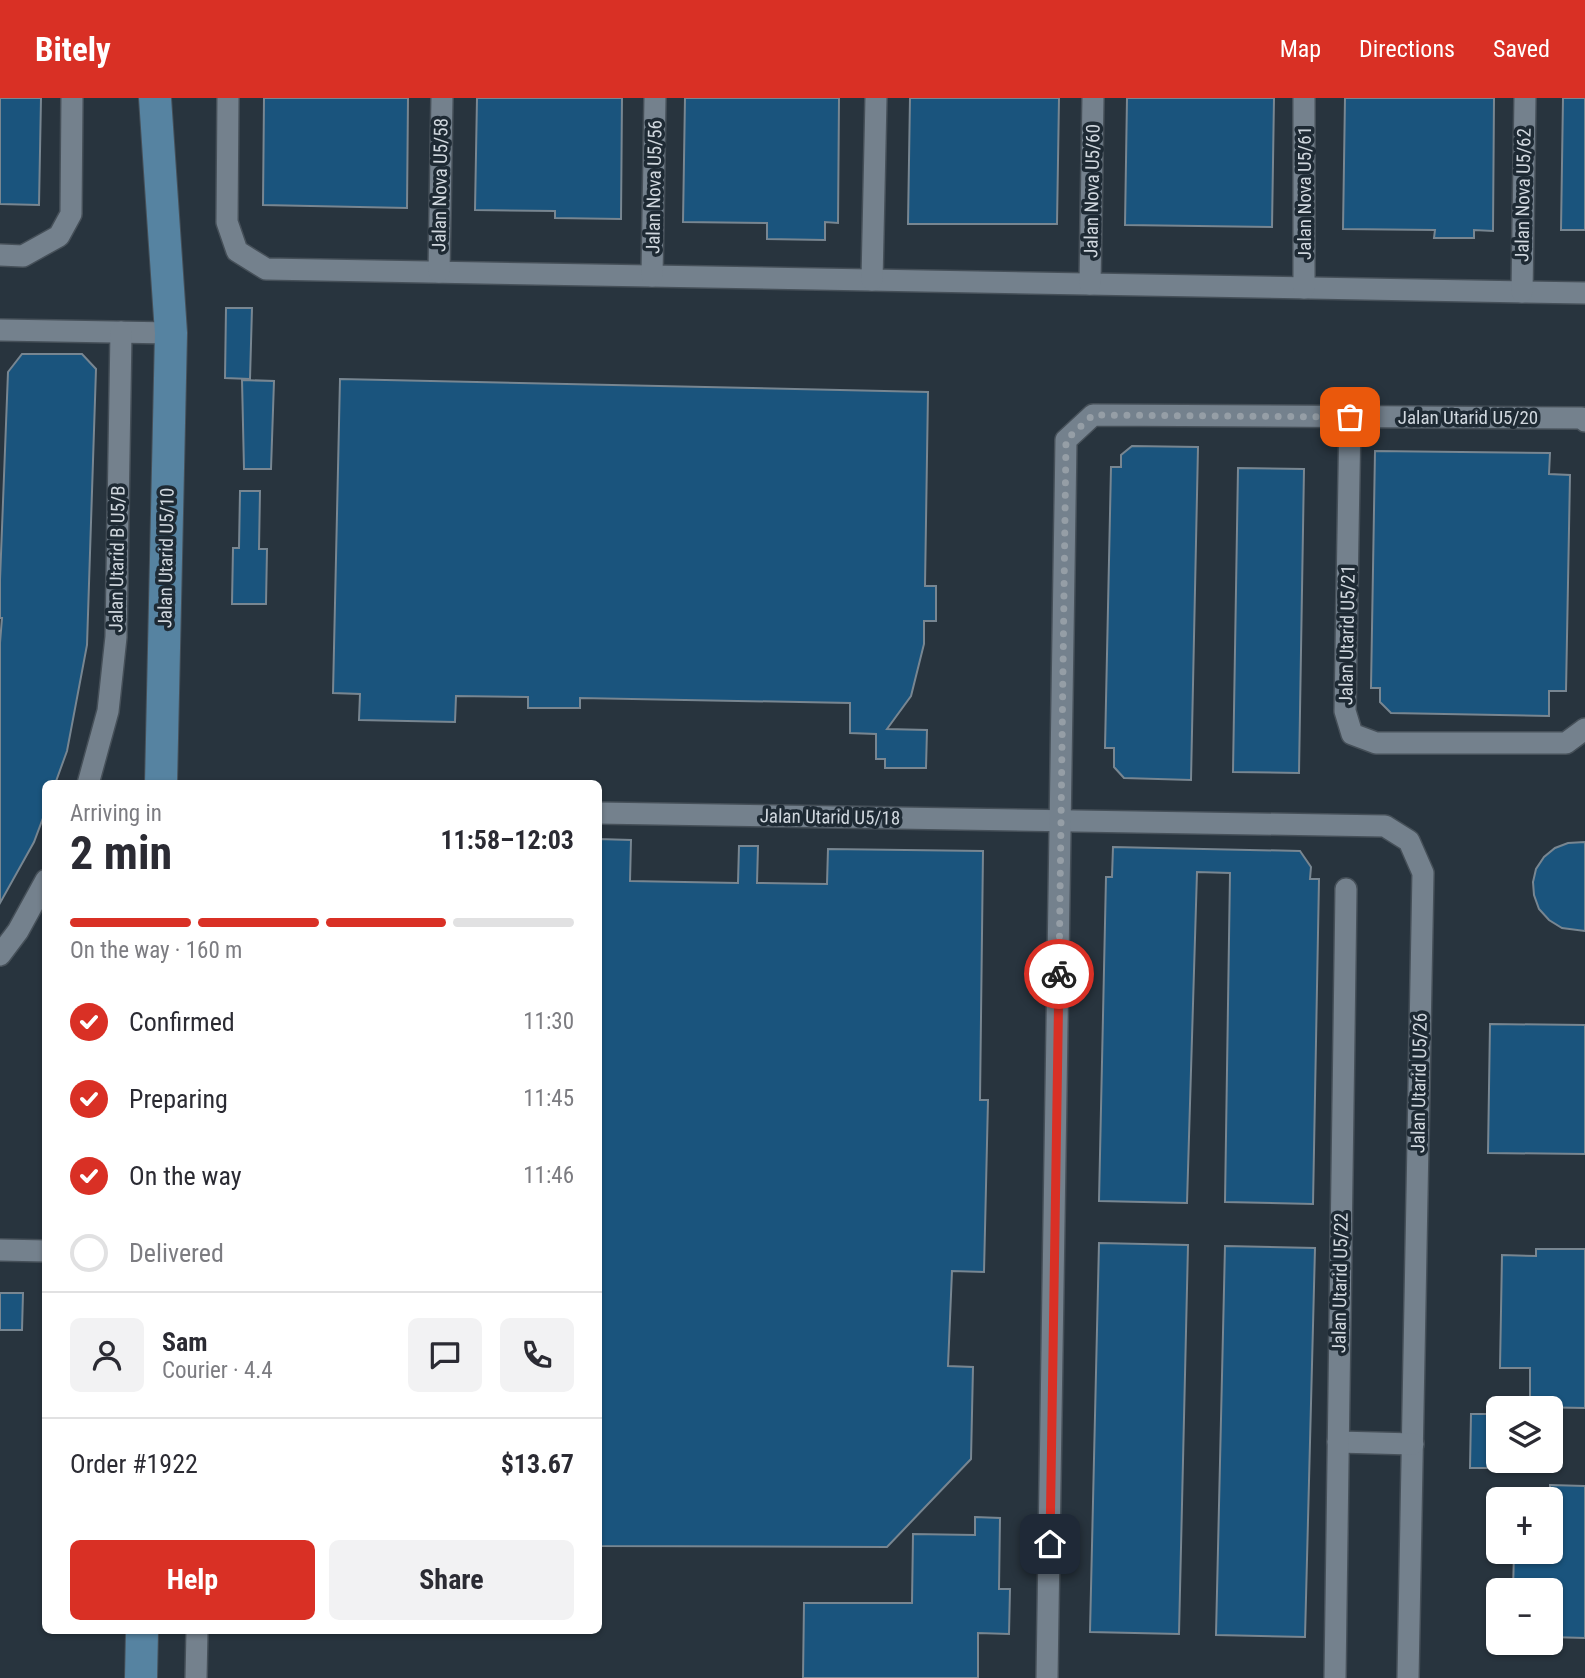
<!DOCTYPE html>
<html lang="en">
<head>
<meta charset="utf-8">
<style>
	body { margin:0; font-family:"Roboto Condensed",sans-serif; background:#f2f2f3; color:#2b2b33; height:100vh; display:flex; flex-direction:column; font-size:26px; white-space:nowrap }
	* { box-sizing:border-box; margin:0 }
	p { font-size:23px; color:#7c7c81 }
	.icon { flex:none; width:38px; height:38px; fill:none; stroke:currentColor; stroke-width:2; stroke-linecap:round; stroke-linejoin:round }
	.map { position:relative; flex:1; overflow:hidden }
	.drawer { position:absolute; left:42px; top:682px; width:560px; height:854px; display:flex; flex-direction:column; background:#fff; border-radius:10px; box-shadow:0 2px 5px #0004 }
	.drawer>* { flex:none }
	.controls { position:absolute; left:1486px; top:1298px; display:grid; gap:14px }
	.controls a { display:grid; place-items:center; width:77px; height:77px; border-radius:10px; background:#fff; box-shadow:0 2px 5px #0004; font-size:35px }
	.pin { position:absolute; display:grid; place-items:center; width:60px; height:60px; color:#fff; margin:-30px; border-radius:14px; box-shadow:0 4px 10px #0006 }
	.courier { position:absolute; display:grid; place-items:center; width:70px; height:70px; margin:-35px; border:5px solid #d93025; border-radius:50%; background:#fff; color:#222; box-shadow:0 2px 9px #0007 }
	.summary em { font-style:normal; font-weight:700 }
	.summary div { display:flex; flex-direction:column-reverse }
	.summary { display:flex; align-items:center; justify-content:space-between; height:119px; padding:0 28px }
	h1 { font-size:46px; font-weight:700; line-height:52px }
	.bar { display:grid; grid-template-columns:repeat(4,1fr); gap:10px 7px; align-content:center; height:84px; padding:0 28px }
	.bar i { height:9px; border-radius:5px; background:#e1e1e2 }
	.bar .active { background:#d93025 }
	.bar p { grid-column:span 4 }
	.line { display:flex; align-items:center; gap:18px; padding:0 28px; border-top:2px solid #e1e1e2 }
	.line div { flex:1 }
	.round { display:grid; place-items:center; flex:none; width:74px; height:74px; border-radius:10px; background:#f2f2f3 }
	ol { padding:0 28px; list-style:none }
	li { display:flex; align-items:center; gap:21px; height:77px }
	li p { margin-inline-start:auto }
	li .icon { padding:7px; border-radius:50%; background:#d93025; color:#fff; stroke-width:4 }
	li:last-child { color:#7c7c81 }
	li i { width:38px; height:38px; border:4px solid #e1e1e2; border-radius:50% }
	.cta { display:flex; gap:14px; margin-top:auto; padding:14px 28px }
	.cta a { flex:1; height:80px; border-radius:10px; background:#d93025; color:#fff; font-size:28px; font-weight:700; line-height:80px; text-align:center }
	.cta a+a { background:#f2f2f3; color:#2b2b33 }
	header { display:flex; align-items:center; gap:42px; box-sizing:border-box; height:98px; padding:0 35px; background:#d93025; color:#fff }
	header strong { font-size:33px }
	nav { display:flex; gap:38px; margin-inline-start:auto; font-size:24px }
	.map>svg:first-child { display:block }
	.building { fill:#1a547d; stroke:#788691; stroke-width:2 }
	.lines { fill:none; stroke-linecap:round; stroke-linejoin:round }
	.street-casing { stroke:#465059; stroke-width:24 }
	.secondary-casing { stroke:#465059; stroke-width:34 }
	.street { stroke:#74818d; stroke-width:21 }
	.secondary { stroke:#5683a1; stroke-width:32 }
	.done { stroke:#959ea6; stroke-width:7; stroke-dasharray:0 12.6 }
	.route { stroke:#d93025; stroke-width:9 }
	.labels { text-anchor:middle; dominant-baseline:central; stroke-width:7; stroke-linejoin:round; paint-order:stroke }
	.street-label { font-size:19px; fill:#d0d7de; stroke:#1e2a34 }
</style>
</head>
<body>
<header>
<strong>Bitely</strong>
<nav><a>Map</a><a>Directions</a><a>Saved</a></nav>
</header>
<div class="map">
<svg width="1585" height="1580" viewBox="0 0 1585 1580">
	<rect width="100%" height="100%" fill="#28343e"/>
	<g class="building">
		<polygon points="0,0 41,0 39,107 0,106"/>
		<polygon points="264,0 408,0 407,110 263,107"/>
		<polygon points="477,0 622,0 621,121 555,120 555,113 475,112"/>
		<polygon points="685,0 839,0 838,125 825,124 825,142 767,141 767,125 683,124"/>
		<polygon points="910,0 1059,0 1057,126 908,126"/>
		<polygon points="1127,0 1274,0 1272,129 1125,127"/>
		<polygon points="1345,0 1494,0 1493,133 1474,132 1474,140 1434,140 1435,132 1343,131"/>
		<polygon points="1563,0 1585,0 1585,132 1561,132"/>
		<polygon points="226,210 252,210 250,281 225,280"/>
		<polygon points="22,256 82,256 96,271 87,547 67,653 55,686 46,686 46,712 34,744 0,805 0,545 2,520 0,520 0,482 8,274"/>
		<polygon points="340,281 928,294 925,488 936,488 936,523 924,523 924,546 911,598 887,631 927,632 926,670 885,670 885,661 876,661 876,636 850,635 850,605 580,600 580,610 528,610 528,599 456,598 455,624 359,622 360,596 333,595"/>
		<polygon points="242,282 274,283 271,371 244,371"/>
		<polygon points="1132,348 1198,349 1191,682 1124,680 1114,669 1114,650 1105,650 1111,369 1121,369 1121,357"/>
		<polygon points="1375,353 1550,355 1549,376 1570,377 1566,593 1549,593 1549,618 1391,615 1380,604 1380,590 1371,590"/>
		<polygon points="1238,370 1304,371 1299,675 1233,674"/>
		<polygon points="240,393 260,393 259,451 267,451 266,506 232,506 233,450 239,450"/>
		<polygon points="598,741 631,742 630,783 738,785 739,748 758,748 757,785 827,786 828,751 983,753 980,1002 988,1002 984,1174 952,1173 948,1268 973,1269 971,1361 887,1449 598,1448"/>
		<polygon points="1585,744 1585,833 1562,830 1549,822 1539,811 1534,797 1533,784 1536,771 1544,759 1555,750 1568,745"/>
		<polygon points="1113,749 1300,753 1311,769 1310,781 1319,781 1313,1106 1225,1104 1230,775 1197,774 1187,1105 1099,1103 1106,779 1112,779"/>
		<polygon points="1490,926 1585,927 1585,1056 1488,1055"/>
		<polygon points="1099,1145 1188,1147 1179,1536 1090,1534"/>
		<polygon points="1225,1148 1315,1150 1305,1539 1216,1537"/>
		<polygon points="1536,1151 1585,1151 1585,1310 1530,1309 1530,1270 1500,1270 1502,1157 1536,1158"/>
		<polygon points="0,1195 23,1195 22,1232 0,1232"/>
		<polygon points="1471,1316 1494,1316 1493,1370 1470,1370"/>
		<polygon points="1550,1387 1585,1388 1585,1540 1550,1539 1550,1493 1513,1493 1514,1454 1550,1454"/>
		<polygon points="975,1419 1000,1420 999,1491 1010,1491 1009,1536 978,1535 978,1580 803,1580 804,1505 912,1505 913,1436 975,1437"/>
	</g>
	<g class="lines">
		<g class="street-casing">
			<g id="street">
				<polyline points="228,0 227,124 237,153 266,171 1585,195"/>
				<polyline points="0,157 23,158 59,138 71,116 72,0"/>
				<polyline points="439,174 442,0"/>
				<polyline points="652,178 655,0"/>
				<polyline points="872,182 876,0"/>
				<polyline points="1090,186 1093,0"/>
				<polyline points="1304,190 1304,0"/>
				<polyline points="1522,194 1525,0"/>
				<polyline points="0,232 171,235"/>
				<polyline points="1350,319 1345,613 1352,636 1376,645 1566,645 1585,631"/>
				<polyline points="88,686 108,613 116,539 121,234"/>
				<polyline points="598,715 1385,728 1409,743 1423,775 1408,1580"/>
				<polyline points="0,857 18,833 46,782"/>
				<polyline points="0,1152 46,1153"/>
				<polyline points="1338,1344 1413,1346"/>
				<polyline points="196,1580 197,1533"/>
				<polyline points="1047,1580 1066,342 1093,317 1582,320 1585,323"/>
				<polyline points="1335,1580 1346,791"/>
			</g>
		</g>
		<g class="secondary-casing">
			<g id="secondary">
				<polyline points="155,0 171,235 161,686"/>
				<polyline points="141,1580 142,1533"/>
			</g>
		</g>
		<use href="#street" class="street"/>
		<use href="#secondary" class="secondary"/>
	</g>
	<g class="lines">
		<polyline class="done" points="1059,876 1066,342 1093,317 1350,319"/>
		<polyline class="route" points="1050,1446 1059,876"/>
	</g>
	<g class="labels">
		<g class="street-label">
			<text transform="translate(440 87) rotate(-89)">Jalan Nova U5/58</text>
			<text transform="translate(654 89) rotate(-89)">Jalan Nova U5/56</text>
			<text transform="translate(1092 93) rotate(-89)">Jalan Nova U5/60</text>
			<text transform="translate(1304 95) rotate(-90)">Jalan Nova U5/61</text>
			<text transform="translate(1523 97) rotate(-89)">Jalan Nova U5/62</text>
			<text x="1468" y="319">Jalan Utarid U5/20</text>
			<text transform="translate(166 460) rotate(-89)">Jalan Utarid U5/10</text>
			<text transform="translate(117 461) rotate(-89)">Jalan Utarid B U5/B</text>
			<text transform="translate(1347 537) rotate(-89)">Jalan Utarid U5/21</text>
			<text transform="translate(830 719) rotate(1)">Jalan Utarid U5/18</text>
			<text transform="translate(1419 985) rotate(-89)">Jalan Utarid U5/26</text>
			<text transform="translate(1340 1185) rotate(-89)">Jalan Utarid U5/22</text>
		</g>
	</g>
</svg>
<div class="controls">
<a><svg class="icon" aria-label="layers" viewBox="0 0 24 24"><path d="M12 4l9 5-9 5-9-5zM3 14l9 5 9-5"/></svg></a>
<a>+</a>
<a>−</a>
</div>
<div class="pin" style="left:1350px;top:319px;background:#ea580c"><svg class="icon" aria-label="bag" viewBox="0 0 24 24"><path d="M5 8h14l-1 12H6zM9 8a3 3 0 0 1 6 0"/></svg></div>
<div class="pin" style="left:1050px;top:1446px;background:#1f2937"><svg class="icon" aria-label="home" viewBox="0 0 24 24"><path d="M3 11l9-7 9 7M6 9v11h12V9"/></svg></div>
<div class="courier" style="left:1059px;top:876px"><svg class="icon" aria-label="bike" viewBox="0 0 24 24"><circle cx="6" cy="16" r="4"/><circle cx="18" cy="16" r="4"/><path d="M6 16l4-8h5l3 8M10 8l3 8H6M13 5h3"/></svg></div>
<section class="drawer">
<div class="summary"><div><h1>2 min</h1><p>Arriving in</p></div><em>11:58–12:03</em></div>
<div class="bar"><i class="active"></i><i class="active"></i><i class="active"></i><i></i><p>On the way · 160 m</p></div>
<ol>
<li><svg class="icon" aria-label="check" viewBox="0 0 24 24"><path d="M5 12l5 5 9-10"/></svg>Confirmed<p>11:30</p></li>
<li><svg class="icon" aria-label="check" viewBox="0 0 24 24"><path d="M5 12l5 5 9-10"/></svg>Preparing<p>11:45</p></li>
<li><svg class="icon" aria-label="check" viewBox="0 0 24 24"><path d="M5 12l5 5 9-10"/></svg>On the way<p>11:46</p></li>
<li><i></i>Delivered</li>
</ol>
<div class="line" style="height:126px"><a class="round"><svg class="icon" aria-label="person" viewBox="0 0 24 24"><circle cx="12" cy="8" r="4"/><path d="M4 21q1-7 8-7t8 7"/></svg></a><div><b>Sam</b><p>Courier · 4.4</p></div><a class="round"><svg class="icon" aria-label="chat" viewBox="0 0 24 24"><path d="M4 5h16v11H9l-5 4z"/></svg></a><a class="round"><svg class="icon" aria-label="phone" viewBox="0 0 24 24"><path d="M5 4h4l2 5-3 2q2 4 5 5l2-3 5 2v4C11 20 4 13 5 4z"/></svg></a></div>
<div class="line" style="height:91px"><div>Order #1922</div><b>$13.67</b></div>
<div class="cta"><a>Help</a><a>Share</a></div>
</section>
</div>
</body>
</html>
